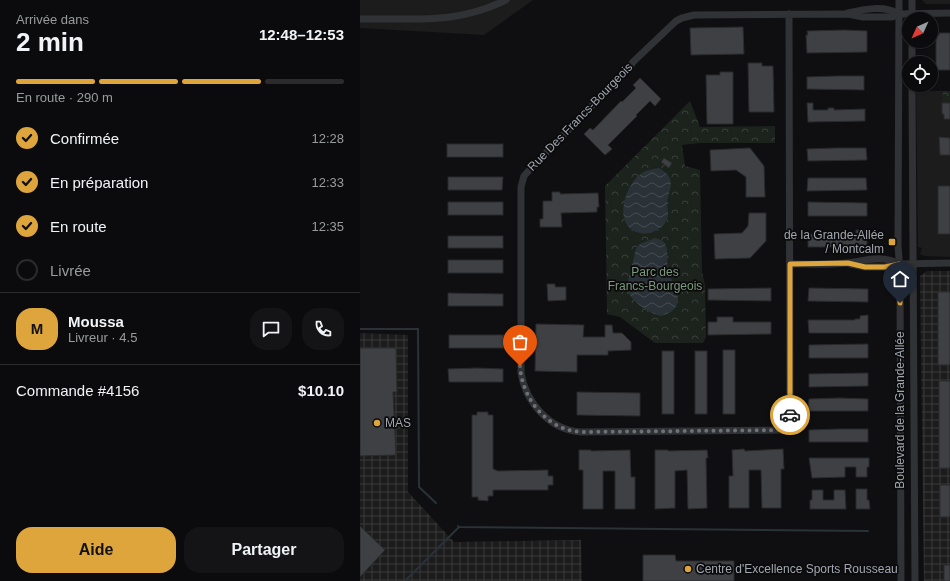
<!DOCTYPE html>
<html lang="fr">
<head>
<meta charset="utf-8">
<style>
	body { margin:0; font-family:Arial,sans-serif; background:#141416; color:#f1f3f6; height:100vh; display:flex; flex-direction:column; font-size:15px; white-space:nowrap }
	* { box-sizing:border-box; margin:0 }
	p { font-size:13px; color:#9a9b9d }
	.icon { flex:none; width:22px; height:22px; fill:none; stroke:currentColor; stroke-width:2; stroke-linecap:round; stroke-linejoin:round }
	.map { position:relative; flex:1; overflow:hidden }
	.drawer { display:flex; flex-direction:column; background:#0b0b0d; width:360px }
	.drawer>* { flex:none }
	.needle { width:26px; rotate:225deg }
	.fabs { position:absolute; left:542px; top:12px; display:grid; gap:8px }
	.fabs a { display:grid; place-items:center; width:36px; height:36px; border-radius:50%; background:#0b0b0d; box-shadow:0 1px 3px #0004,0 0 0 1px #2b2b2e; font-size:20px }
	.pin { position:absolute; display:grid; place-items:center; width:34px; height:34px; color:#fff; margin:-41px -17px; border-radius:50% 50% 50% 0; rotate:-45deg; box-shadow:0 0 4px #0007 }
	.pin .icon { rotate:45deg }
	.courier { position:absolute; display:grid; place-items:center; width:40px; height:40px; margin:-20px; border:3px solid #dda53b; border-radius:50%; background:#fff; color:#222; box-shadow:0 1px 5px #0007 }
	.summary em { font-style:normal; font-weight:800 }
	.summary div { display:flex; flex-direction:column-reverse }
	.summary { display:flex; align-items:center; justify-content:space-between; height:68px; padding:0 16px }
	h1 { font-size:26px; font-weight:800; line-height:30px }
	.bar { display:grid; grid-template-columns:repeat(4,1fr); gap:6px 4px; align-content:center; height:48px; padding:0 16px }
	.bar i { height:5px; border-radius:3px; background:#2b2b2e }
	.bar .selected { background:#dda53b }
	.bar p { grid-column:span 4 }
	.line { display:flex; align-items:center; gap:10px; padding:0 16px; border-top:1px solid #2b2b2e }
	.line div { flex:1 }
	.round { display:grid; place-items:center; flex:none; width:42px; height:42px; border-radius:16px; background:#141416 }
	ol { padding:0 16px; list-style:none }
	li { display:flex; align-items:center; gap:12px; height:44px }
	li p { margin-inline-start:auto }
	li .icon { padding:4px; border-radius:50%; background:#dda53b; color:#111; stroke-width:4 }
	li:last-child { color:#9a9b9d }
	li i { width:22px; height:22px; border:2px solid #2b2b2e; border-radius:50% }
	.action { display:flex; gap:8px; margin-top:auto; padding:8px 16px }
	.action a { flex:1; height:46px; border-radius:16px; background:#dda53b; color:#111; font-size:16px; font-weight:800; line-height:46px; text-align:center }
	.action a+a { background:#141416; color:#f1f3f6 }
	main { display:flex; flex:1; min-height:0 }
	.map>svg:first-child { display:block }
	.built { fill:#1c1c1d }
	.industrial { fill:url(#industrial-grid) }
	.forest { fill:url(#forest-crowns) }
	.water { fill:url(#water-waves) }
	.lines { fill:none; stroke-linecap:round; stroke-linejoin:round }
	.stream { stroke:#2a3238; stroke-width:2 }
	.building { fill:#3f4044; stroke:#2a2a2c }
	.minor { stroke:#313235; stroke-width:7 }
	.done { stroke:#6f7178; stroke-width:4; stroke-dasharray:0 7.2 }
	.route { stroke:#dda53b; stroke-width:5 }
	.poi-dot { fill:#dda53b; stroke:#0b0b0c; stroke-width:1.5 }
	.labels { text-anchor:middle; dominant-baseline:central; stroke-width:3.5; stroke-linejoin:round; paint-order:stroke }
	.street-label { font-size:12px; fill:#a2a6b0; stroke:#0b0b0c }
	.poi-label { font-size:12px; fill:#a2a6b0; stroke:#0b0b0c; text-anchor:start }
	.park-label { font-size:12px; fill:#7b997c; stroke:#0b0b0c }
</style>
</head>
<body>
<main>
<section class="drawer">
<div class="summary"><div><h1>2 min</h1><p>Arrivée dans</p></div><em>12:48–12:53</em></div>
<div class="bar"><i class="selected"></i><i class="selected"></i><i class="selected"></i><i></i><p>En route · 290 m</p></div>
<ol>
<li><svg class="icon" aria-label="check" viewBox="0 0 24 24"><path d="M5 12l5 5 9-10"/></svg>Confirmée<p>12:28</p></li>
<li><svg class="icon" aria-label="check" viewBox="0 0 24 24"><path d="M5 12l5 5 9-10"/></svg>En préparation<p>12:33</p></li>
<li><svg class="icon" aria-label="check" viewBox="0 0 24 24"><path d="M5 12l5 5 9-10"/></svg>En route<p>12:35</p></li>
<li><i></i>Livrée</li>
</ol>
<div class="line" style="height:72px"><b class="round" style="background:#dda53b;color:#111">M</b><div><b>Moussa</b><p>Livreur · 4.5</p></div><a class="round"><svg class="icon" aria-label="chat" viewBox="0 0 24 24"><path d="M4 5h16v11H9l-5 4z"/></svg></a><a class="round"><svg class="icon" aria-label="phone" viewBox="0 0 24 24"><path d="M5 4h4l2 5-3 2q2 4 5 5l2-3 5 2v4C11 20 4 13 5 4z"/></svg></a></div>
<div class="line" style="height:52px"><div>Commande #4156</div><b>$10.10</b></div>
<div class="action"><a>Aide</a><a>Partager</a></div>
</section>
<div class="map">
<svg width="590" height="581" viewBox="0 0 590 581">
	<defs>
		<pattern id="industrial-grid" width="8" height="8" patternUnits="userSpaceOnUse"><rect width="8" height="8" fill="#1c1c1d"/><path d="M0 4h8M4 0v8" fill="none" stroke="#3a3a3b"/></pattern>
		<pattern id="forest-crowns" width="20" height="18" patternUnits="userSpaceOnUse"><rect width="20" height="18" fill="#1c231d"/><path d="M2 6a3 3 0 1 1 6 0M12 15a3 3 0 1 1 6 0" fill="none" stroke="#3a403b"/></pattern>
		<pattern id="water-waves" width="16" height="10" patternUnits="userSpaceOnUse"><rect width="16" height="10" fill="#2a3238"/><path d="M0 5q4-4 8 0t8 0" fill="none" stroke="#464d52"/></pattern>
	</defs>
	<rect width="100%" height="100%" fill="#0f0f11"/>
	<g class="built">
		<polygon points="0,0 173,0 124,35 0,28"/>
		<polygon points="562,0 590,0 590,4 566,4"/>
		<polygon points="556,91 590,91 590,257 564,256 560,254 562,248 558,247"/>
	</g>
	<g class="industrial">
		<polygon points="567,271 590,271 590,581 564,581 560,276"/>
		<polygon points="0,333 48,335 48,492 94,542 221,540 222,581 0,581"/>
	</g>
	<g class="forest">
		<polygon points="583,91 590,91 590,103 582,103"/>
		<polygon points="330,101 340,127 415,126 415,143 340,143 322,145 325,166 340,170 342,272 345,285 346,337 343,343 295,343 260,317 247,314 245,186"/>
	</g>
	<g class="water">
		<path d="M299,168C317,179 310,186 307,202C307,206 308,211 308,215C307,227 291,236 280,233C252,227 264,185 282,173C287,170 293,169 299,168Z"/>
		<path d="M295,238C299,239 303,240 305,244C309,251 306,261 308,269C310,279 319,291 318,301C316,311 308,314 300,316C285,311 273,302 266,289L276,249L280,244Z"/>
	</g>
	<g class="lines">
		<g class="stream">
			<polyline points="0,329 58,329 59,487 76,503"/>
			<polyline points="98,526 99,527 508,531"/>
			<polyline points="45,581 99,527"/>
		</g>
	</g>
	<g class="building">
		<polygon points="383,27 384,54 331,55 330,28"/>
		<polygon points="484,30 507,31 507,52 447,53 446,35 448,35 447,31"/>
		<polygon points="579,33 590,33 590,70 576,70 576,35 579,35"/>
		<polygon points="388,63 402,63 402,66 413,66 414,112 389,112"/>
		<polygon points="360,72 373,72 373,124 347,124 346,75 360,75"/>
		<polygon points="477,76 504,76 504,90 447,89 447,77"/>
		<polygon points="280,78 301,99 295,106 290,101 276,115 277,116 248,145 252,149 245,155 224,134 230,128 233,130 261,101 262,102 276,88 273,85"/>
		<polygon points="447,103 453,103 453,110 468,110 468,108 474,108 474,110 505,109 505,121 448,122"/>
		<polygon points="582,103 590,103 590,119 584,119 584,114 582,114"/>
		<polygon points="579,137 590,138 590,155 580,155"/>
		<rect x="87" y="144" width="56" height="13"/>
		<polygon points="390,148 404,166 405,197 386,197 386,177 376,170 351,171 350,150"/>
		<polygon points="475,148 506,148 507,160 448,161 447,149"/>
		<polygon points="304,158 312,163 309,168 301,162"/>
		<polygon points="88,177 143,177 142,190 88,190"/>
		<polygon points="448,178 506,178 507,190 447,191"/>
		<rect x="578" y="186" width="12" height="48"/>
		<polygon points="192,192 200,192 200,194 238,193 239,207 237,207 237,212 201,213 202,227 180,227 180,219 183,219 183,201 192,201"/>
		<rect x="88" y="202" width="55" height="13"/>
		<polygon points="448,202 507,203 507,216 448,216"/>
		<polygon points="389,213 406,213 406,241 390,258 355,259 354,234 382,233 388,226"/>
		<polygon points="496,230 507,230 507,247 448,247 448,234 496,234"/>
		<rect x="88" y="236" width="55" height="12"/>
		<rect x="88" y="260" width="55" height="13"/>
		<polygon points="187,284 195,284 195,287 206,287 206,300 188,301"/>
		<polygon points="411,288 411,301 348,300 348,289"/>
		<polygon points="449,288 508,289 508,302 448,301"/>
		<rect x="578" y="292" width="12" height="73"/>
		<polygon points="88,293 143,294 143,306 88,306"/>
		<polygon points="508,315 508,333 449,333 448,320 495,320 495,319 500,319 500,316"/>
		<polygon points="357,317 373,317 373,322 411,322 411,334 348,335 348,322 357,322"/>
		<polygon points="176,324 224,325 223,337 245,337 245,325 252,325 253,333 262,333 271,342 271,350 248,351 248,355 217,355 217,372 175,371"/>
		<rect x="89" y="335" width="55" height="13"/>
		<polygon points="508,344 508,358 449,358 449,345"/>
		<polygon points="0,348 36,348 37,392 33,392 36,455 0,456"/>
		<rect x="363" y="350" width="12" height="64"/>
		<rect x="302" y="351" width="12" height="63"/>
		<rect x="335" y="351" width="12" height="63"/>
		<polygon points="117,368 143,369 143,382 89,382 88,369"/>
		<polygon points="508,373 508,386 449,387 449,374"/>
		<rect x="579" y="381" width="11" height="87"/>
		<polygon points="217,392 280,393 280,416 217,415"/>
		<polygon points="479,398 508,399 508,411 448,411 449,399"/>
		<polygon points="117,412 128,412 128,415 133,415 133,469 138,471 188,470 188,476 193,476 193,485 188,485 188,490 133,490 133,496 128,496 128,501 118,500 118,497 112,497 112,415 117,415"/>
		<polygon points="478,429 508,429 508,442 449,442 449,430"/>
		<polygon points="384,449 385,451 423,449 424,469 421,469 421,508 402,508 401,470 389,470 389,508 369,508 369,476 373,476 372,450"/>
		<polygon points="219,450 231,450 231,451 270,450 271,477 275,477 275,509 255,509 255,471 243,471 243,509 223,509 223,470 219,470"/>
		<polygon points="295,450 308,450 308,451 347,450 348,458 346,458 347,508 328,509 327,470 315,471 315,508 295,509"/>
		<polygon points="449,458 509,458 509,467 507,467 507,477 496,477 496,467 485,467 485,477 452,478"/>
		<rect x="580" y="485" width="10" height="32"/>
		<polygon points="496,489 507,489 507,500 509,500 510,509 496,509"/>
		<polygon points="452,490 463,490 463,500 474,500 474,490 485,490 486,509 450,509 450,500 452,500"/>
		<polygon points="0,526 25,550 0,577"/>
		<polygon points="283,555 315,555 316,561 374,561 374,581 283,581"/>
		<rect x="584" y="565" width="6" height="16"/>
	</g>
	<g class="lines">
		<g class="minor">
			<polyline points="539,0 538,246 540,271 541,581"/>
			<polyline points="552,0 552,19"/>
			<path d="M488,13C504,9 524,5 539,14"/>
			<path d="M429,14L430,430L221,432C189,430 166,402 161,373V187L164,176L172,167L270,67L273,62L316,21L322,18L334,15L488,14L503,17H532L539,14L590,13"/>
			<path d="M0,19C54,18 95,25 146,0"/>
			<polyline points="552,41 552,63"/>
			<polyline points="552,85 555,581"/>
			<path d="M430,264C449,264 468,265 487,263C506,261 520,254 539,264"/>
			<polyline points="490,264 505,267 525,267 539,264 590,263"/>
		</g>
	</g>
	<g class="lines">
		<path class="done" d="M160,366C162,399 187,430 221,432L430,430V415"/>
		<polyline class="route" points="430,415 430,264 488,263 505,267 525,267 539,264 540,303"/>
	</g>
	<g class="poi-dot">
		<rect x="528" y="238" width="8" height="8" rx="2"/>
		<circle cx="17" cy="423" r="4"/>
		<circle cx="328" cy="569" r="4"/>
	</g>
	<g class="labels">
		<g class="street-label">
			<text transform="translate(220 117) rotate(-46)">Rue Des Francs-Bourgeois</text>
			<text transform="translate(540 410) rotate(-90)">Boulevard de la Grande-Allée</text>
		</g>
		<g class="poi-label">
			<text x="524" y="235" text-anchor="end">de la Grande-Allée<tspan x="524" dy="14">/ Montcalm</tspan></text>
			<text x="25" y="423">MAS</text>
			<text x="336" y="569">Centre d'Excellence Sports Rousseau</text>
		</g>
		<g class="park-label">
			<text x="295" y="272">Parc des<tspan x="295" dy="14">Francs-Bourgeois</tspan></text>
		</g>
	</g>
</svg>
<div class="fabs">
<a><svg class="needle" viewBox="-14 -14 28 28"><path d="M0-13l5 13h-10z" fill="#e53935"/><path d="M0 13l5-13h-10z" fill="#9a9b9d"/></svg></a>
<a><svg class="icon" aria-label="locate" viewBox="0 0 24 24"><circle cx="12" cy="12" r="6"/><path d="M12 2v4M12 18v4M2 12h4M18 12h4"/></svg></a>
</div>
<div class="pin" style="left:160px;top:366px;background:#ea580c"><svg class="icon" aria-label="bag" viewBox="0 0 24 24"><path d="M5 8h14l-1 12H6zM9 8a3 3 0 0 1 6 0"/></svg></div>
<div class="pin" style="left:540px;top:303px;background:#1f2937"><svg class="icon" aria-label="home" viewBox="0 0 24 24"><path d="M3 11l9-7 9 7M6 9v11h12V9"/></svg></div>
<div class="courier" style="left:430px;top:415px"><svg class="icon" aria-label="car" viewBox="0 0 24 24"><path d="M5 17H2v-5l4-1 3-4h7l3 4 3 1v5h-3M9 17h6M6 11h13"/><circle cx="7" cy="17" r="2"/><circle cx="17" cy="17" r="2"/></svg></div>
</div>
</main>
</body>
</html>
